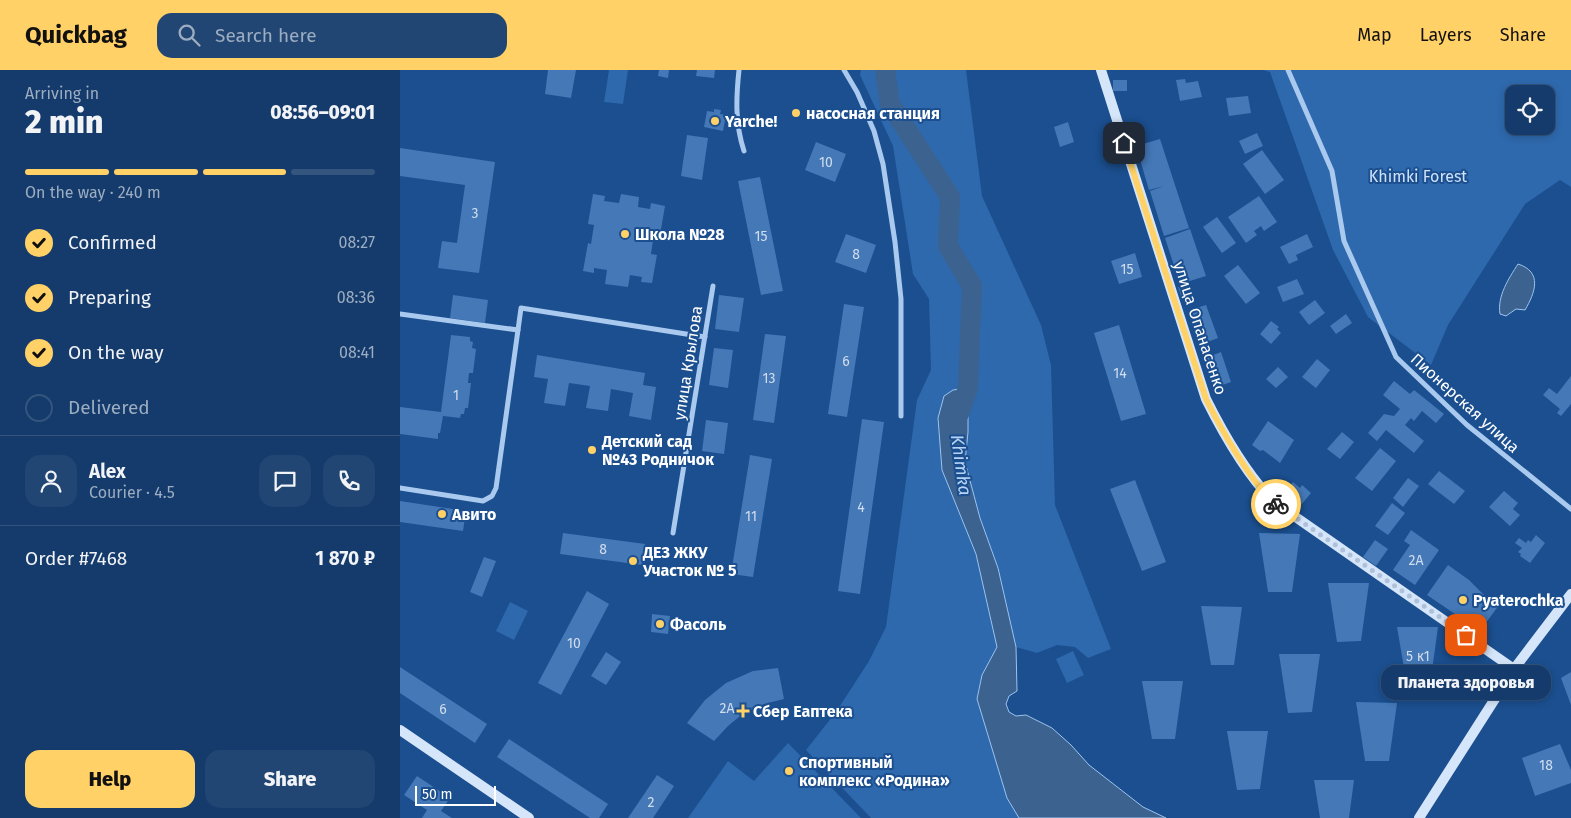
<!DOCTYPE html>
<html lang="en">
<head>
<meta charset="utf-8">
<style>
	body { margin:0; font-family:"Fira Sans",sans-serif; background:#214673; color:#f1f3f6; height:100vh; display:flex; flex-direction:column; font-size:19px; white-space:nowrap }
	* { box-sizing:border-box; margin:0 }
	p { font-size:16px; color:#9dadc1 }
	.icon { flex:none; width:28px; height:28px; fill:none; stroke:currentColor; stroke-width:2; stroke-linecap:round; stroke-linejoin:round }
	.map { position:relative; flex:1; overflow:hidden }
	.drawer { display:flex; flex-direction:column; background:#143b6b; width:400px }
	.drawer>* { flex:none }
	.tools { position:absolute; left:1105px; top:15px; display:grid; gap:10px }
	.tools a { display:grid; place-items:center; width:50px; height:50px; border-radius:10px; background:#143b6b; box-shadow:0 2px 8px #0003,0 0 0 1px #33557e; font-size:25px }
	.scale { position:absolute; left:15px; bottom:12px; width:81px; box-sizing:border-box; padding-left:5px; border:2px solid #fff; border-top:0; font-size:14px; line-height:18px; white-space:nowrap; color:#fff; -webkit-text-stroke:4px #1b4f8f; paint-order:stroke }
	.pin { position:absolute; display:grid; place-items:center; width:42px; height:42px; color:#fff; margin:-21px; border-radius:10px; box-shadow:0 2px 8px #0006 }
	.courier { position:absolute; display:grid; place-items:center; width:50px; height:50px; margin:-25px; border:4px solid #ffd166; border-radius:50%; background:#fff; color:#222; box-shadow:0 1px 6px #0007 }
	.bubble { position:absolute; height:35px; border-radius:15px; background:#143b6b; box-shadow:0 2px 8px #0003,0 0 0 1px #33557e; font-size:16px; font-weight:800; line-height:35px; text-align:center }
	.headline em { font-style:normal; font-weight:800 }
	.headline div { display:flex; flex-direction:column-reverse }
	.headline { display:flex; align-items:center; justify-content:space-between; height:85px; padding:0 25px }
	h1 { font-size:32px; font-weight:800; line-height:38px }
	.bar { display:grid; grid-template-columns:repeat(4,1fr); gap:8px 5px; align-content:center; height:60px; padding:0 25px }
	.bar i { height:6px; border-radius:4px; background:#33557e }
	.bar .current { background:#ffd166 }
	.bar p { grid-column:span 4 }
	.line { display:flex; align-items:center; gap:12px; padding:0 25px; border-top:1px solid #33557e }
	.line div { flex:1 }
	.round { display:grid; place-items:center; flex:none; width:52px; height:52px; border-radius:15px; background:#214673 }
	ol { padding:0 25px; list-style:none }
	li { display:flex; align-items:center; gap:15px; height:55px }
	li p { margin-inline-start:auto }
	li .icon { padding:5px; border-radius:50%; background:#ffd166; color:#111; stroke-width:4 }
	li:last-child { color:#9dadc1 }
	li i { width:28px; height:28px; border:2px solid #33557e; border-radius:50% }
	.cta { display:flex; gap:10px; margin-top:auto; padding:10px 25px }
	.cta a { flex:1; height:58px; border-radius:15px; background:#ffd166; color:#111; font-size:20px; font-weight:800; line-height:58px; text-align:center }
	.cta a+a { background:#214673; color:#f1f3f6 }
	header { display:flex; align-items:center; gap:30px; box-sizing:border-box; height:70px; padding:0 25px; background:#ffd166; color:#111 }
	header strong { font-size:24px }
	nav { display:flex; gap:28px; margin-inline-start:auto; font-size:18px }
	.search { width:350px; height:45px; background:#214673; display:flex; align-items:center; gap:12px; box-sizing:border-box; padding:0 18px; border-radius:15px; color:#9dadc1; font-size:19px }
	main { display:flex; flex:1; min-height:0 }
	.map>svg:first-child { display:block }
	.green { fill:#2e69ad; fill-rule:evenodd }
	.water { fill:#3c6290; stroke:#9cc4f0 }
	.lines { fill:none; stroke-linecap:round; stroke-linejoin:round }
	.river { stroke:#3c6290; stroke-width:20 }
	.building { fill:#4478b7 }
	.street { stroke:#a9c9ee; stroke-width:5 }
	.secondary { stroke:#d6e6fa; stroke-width:10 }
	.done { stroke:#afc1d8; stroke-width:5; stroke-dasharray:0 9 }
	.route { stroke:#ffd166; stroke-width:6 }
	.poi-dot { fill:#ffd166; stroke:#1b4f8f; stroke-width:2 }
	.labels { text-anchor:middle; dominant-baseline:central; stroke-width:4; stroke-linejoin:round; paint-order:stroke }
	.number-label { font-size:14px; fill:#d0dded }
	.poi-label { font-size:16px; font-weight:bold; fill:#fff; stroke:#1b4f8f; text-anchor:start }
	.park-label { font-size:16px; fill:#cfe3fa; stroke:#1b4f8f }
	.street-label { font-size:16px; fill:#fff; stroke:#1b4f8f }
	.water-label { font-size:18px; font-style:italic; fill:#b5d3f5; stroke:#1b4f8f }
</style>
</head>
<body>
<header>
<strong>Quickbag</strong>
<div class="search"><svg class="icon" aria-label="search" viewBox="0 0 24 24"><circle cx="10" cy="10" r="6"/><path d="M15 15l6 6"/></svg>Search here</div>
<nav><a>Map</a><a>Layers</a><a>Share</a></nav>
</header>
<main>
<section class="drawer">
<div class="headline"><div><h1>2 min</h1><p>Arriving in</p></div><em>08:56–09:01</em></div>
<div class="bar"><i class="current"></i><i class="current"></i><i class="current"></i><i></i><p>On the way · 240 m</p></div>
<ol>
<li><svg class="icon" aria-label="check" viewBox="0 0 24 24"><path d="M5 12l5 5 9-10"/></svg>Confirmed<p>08:27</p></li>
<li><svg class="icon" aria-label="check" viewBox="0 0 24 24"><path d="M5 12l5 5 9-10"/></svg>Preparing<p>08:36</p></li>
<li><svg class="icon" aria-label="check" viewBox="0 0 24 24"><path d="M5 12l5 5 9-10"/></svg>On the way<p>08:41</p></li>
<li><i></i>Delivered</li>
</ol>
<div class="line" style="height:90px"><a class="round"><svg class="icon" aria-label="person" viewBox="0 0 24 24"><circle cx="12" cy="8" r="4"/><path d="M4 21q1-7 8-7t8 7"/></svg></a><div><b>Alex</b><p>Courier · 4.5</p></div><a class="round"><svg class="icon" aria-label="chat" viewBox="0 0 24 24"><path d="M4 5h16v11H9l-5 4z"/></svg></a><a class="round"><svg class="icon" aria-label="phone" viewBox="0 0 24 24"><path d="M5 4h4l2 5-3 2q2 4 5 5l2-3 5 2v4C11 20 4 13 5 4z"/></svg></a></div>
<div class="line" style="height:65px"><div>Order #7468</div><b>1 870 ₽</b></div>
<div class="cta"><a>Help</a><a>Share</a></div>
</section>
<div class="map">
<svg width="1171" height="748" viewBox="0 0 1171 748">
	<rect width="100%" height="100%" fill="#1b4f8f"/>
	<g class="green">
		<polygon points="209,0 228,0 223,34 204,32"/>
		<polygon points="461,0 566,0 582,126 641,255 651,295 655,435 711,579 688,588 675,577 657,575 637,583 616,577 598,498 580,448 565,392 569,327 538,348 542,400 576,484 597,577 582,605 577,629 607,727 619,748 471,748 406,680 436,642 469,591 486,557 517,330 531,300 529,229 513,204 493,76 460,5"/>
		<path d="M863,0H1171V117L1160,110L1125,134L1048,255L1031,295L968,247L933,180L870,2ZM1114,24H1146V56H1114Z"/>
		<polygon points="110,532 128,541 114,570 96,561"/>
		<polygon points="673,581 684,605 667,613 656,589"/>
		<polygon points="388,673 461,748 288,748 328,691 354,711"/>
	</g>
	<g class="water">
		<path d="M1118,194C1143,202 1135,223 1125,240L1116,239L1106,246L1100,244C1097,226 1109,208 1118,194Z"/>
		<polygon points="568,318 568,362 565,392 580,448 598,498 616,577 617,621 609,626 606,634 609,642 616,646 626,645 652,658 671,675 689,695 743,737 766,748 619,748 607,728 577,629 582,605 597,577 576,484 542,400 538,348 544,326 553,320"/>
	</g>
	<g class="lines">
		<polyline class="river" points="485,0 490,34 550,127 548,176 572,216 568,318 559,344"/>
	</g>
	<g class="building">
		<polygon points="148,0 176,0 171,28 145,24"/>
		<polygon points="259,0 269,0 268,8 258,6"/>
		<polygon points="297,0 315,0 314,8 296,6"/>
		<polygon points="785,9 786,13 798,11 802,27 780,31 776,10"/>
		<rect x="713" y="10" width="14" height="11"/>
		<polygon points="848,26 851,43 829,46 826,28"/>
		<polygon points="314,39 321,40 320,44 326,45 323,61 304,57 307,41 314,42"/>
		<polygon points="668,52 674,72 660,77 654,57"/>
		<polygon points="857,63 863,76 845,84 839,71"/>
		<polygon points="287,65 308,68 302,110 281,106"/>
		<polygon points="760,69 789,158 764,166 750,121 764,116 749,120 736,76"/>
		<polygon points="416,72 446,84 435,112 405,100"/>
		<polygon points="0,78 95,92 79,203 38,198 42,171 57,173 65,115 0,106"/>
		<polygon points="862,80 884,110 865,124 843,94"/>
		<polygon points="360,107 383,221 361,225 338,111"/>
		<polygon points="193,124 205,126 204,131 219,133 221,124 239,127 238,137 250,139 251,133 265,136 260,165 254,164 251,184 257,185 252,213 241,212 242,207 230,205 228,217 205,214 207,200 194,198 194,203 183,201 188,173 191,174 194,155 188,154"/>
		<polygon points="859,126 877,152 864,161 861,156 854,161 857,165 846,173 828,147"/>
		<polygon points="817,147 836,173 822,183 803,157"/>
		<polygon points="790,159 806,206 780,214 765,168"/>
		<polygon points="446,164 476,175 466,203 435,192"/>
		<polygon points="907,164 913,177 896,185 898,190 889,194 880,177"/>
		<polygon points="735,183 742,207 719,214 711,191"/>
		<polygon points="838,195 860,223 846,234 824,206"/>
		<polygon points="897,209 904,224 883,232 877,217"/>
		<polygon points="786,214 791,226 782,229 778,217"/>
		<polygon points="53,225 88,230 85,253 50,248"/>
		<polygon points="319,225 344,228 339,262 315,259"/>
		<polygon points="915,230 925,243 909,255 899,242"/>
		<polygon points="444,234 464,237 447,347 428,344"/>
		<polygon points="806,235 818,268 802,274 790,240"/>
		<polygon points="946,244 952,253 936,264 930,256"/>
		<polygon points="871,251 879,257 877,259 881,263 871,274 860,264"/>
		<polygon points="719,255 746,344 721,351 694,263"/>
		<polygon points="365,264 386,266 374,353 353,350"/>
		<polygon points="51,265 70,267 70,271 73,272 72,278 76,279 73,303 69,303 68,313 71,313 68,338 65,338 64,344 61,344 60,348 43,346 40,363 38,363 38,369 0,364 0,337 41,342"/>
		<polygon points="314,278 333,280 328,318 309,315"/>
		<polygon points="821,282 831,312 814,318 806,288"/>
		<polygon points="137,285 245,303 243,315 256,317 251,350 229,346 233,323 211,319 208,341 186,338 190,316 169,313 165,336 144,333 148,309 134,307"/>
		<polygon points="917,289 930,300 916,318 902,307"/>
		<polygon points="878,297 888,307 876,318 866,309"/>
		<polygon points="1171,306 1171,334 1161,346 1157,343 1160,339 1143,325 1149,318 1157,324"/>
		<polygon points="994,311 1010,324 1014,320 1044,344 1036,353 1022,341 1014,351 1011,348 1005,355 1024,371 1014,383 986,360 977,371 968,363 984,344 994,346 1000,339 983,325"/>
		<polygon points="462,349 484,352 460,524 438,521"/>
		<polygon points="306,350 328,353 324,384 302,381"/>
		<polygon points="868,351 894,370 880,393 863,380 860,381 852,375"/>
		<polygon points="942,362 954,372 940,389 927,379"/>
		<polygon points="980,378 996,391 972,421 955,408"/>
		<polygon points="350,385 372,389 353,507 331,504"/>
		<polygon points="1039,401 1065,421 1054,434 1028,414"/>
		<polygon points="1008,408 1019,416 1003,437 993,428"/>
		<polygon points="735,410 766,492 742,501 710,419"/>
		<polygon points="893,412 900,418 902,415 911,423 901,435 885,422"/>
		<polygon points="1104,421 1118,433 1113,439 1120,445 1110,456 1089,437"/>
		<polygon points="0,431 66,441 63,461 0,452"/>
		<polygon points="992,433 1005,443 988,465 975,456"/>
		<polygon points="1011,460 1039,480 1015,515 993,500 1010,475 1004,471"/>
		<polygon points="163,463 245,474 242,495 160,484"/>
		<polygon points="859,463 900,464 892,522 868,522"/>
		<polygon points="1136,465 1145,473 1130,493 1120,486 1121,484 1118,482 1122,478 1115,473 1119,468 1126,473 1128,470 1131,472"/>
		<polygon points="975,470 988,479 976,496 963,487"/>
		<polygon points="84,487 96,491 82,527 70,522"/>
		<polygon points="1048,495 1069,510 1084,525 1099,535 1080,561 1027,525"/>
		<polygon points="928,513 969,513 961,571 937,572"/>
		<polygon points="187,521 209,534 161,625 138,613"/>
		<polygon points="801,536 842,537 834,595 811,595"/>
		<polygon points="252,544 270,546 268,564 251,562"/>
		<polygon points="997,557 1038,557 1030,615 1007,615"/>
		<polygon points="206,582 221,592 206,615 191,606"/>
		<polygon points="879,584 920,584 912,642 888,643"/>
		<polygon points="0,597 87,654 75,673 0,623"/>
		<polygon points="378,598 384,629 364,634 345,642 328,656 314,671 287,653 305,630 326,613 353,601"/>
		<polygon points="1171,602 1171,635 1161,608"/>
		<polygon points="742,611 783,611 775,669 752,669"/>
		<polygon points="956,632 997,633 989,691 965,691"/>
		<polygon points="827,661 868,661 860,719 837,720"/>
		<polygon points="109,669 208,734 199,748 190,748 97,687"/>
		<polygon points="1160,674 1171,700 1171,713 1135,726 1122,688"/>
		<polygon points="257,705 274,716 253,748 228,748"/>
		<polygon points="17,706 50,728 41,741 52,748 22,748 27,740 4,725"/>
		<polygon points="914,710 954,710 949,748 920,748"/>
	</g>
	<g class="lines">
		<g class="street">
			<path d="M339,0C336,28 335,54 344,81"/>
			<polyline points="444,0 457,22 474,61 483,94 495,172 501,229 501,346"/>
			<polyline points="888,0 932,101 944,171 996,287 1067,355 1171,439"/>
			<polyline points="0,244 118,260 121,238 305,267"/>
			<polyline points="0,418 83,431 92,426 96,418 118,260"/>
			<polyline points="273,463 313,216"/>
		</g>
		<g class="secondary">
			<path d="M701,0L806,329C823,363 847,405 874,432L1114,599"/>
			<polyline points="0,660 129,748"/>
			<polyline points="1019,748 1114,599 1171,524"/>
		</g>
	</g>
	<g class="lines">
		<polyline class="done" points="876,434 1066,565"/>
		<path class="route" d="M724,73L806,329C820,357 852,415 876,434"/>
	</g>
	<g class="poi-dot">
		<circle cx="396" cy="43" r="5"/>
		<circle cx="315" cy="51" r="5"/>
		<circle cx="225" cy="164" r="5"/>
		<circle cx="192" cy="380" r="5"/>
		<circle cx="42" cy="444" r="5"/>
		<circle cx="233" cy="491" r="5"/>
		<circle cx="1063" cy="530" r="5"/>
		<circle cx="260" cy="554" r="5"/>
		<path d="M340.5 633.5h5v5h5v5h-5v5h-5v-5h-5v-5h5z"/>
		<circle cx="389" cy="701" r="5"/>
	</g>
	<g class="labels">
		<g class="number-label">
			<text x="426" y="92">10</text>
			<text x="75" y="143">3</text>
			<text x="361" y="166">15</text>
			<text x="456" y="184">8</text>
			<text x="727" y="199">15</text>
			<text x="446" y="291">6</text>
			<text x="720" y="303">14</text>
			<text x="369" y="308">13</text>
			<text x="56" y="325">1</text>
			<text x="461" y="437">4</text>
			<text x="351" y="446">11</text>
			<text x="203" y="479">8</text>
			<text x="1016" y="490">2А</text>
			<text x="174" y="573">10</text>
			<text x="1018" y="586">5 к1</text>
			<text x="327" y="638">2А</text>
			<text x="43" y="639">6</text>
			<text x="1146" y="695">18</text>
			<text x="251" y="732">2</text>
		</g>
		<g class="poi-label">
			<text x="406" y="43">насосная станция</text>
			<text x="325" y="51">Yarche!</text>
			<text x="235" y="164">Школа №28</text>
			<text x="202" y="371">Детский сад<tspan x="202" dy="18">№43 Родничок</tspan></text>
			<text x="52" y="444">Авито</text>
			<text x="243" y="482">ДЕЗ ЖКУ<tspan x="243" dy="18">Участок № 5</tspan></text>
			<text x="1073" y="530">Pyaterochka</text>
			<text x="270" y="554">Фасоль</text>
			<text x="353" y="641">Сбер Еаптека</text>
			<text x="399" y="692">Спортивный<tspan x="399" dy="18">комплекс «Родина»</tspan></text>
		</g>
		<g class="park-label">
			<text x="1018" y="106">Khimki Forest</text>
		</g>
		<g class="street-label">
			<text transform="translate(800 258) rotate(72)">улица Опанасенко</text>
			<text transform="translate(288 293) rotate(-81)">улица Крылова</text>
			<text transform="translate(1065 333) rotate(42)">Пионерская улица</text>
		</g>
		<g class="water-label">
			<text transform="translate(561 395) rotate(82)">Khimka</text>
		</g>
	</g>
</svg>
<div class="tools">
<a><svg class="icon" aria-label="locate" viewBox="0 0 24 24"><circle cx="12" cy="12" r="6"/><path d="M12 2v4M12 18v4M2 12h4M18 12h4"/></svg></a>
</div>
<div class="scale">50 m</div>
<div class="pin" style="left:1066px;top:565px;background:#ea580c"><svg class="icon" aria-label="bag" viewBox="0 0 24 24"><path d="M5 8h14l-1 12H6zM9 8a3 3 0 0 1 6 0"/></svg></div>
<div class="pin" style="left:724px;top:73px;background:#1f2937"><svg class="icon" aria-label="home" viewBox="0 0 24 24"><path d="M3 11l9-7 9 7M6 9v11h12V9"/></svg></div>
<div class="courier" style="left:876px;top:434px"><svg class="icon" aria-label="bike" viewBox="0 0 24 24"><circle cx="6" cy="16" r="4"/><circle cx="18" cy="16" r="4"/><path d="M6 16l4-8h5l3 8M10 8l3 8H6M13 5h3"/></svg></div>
<div class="bubble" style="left:981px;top:595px;width:170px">Планета здоровья</div>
</div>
</main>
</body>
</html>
